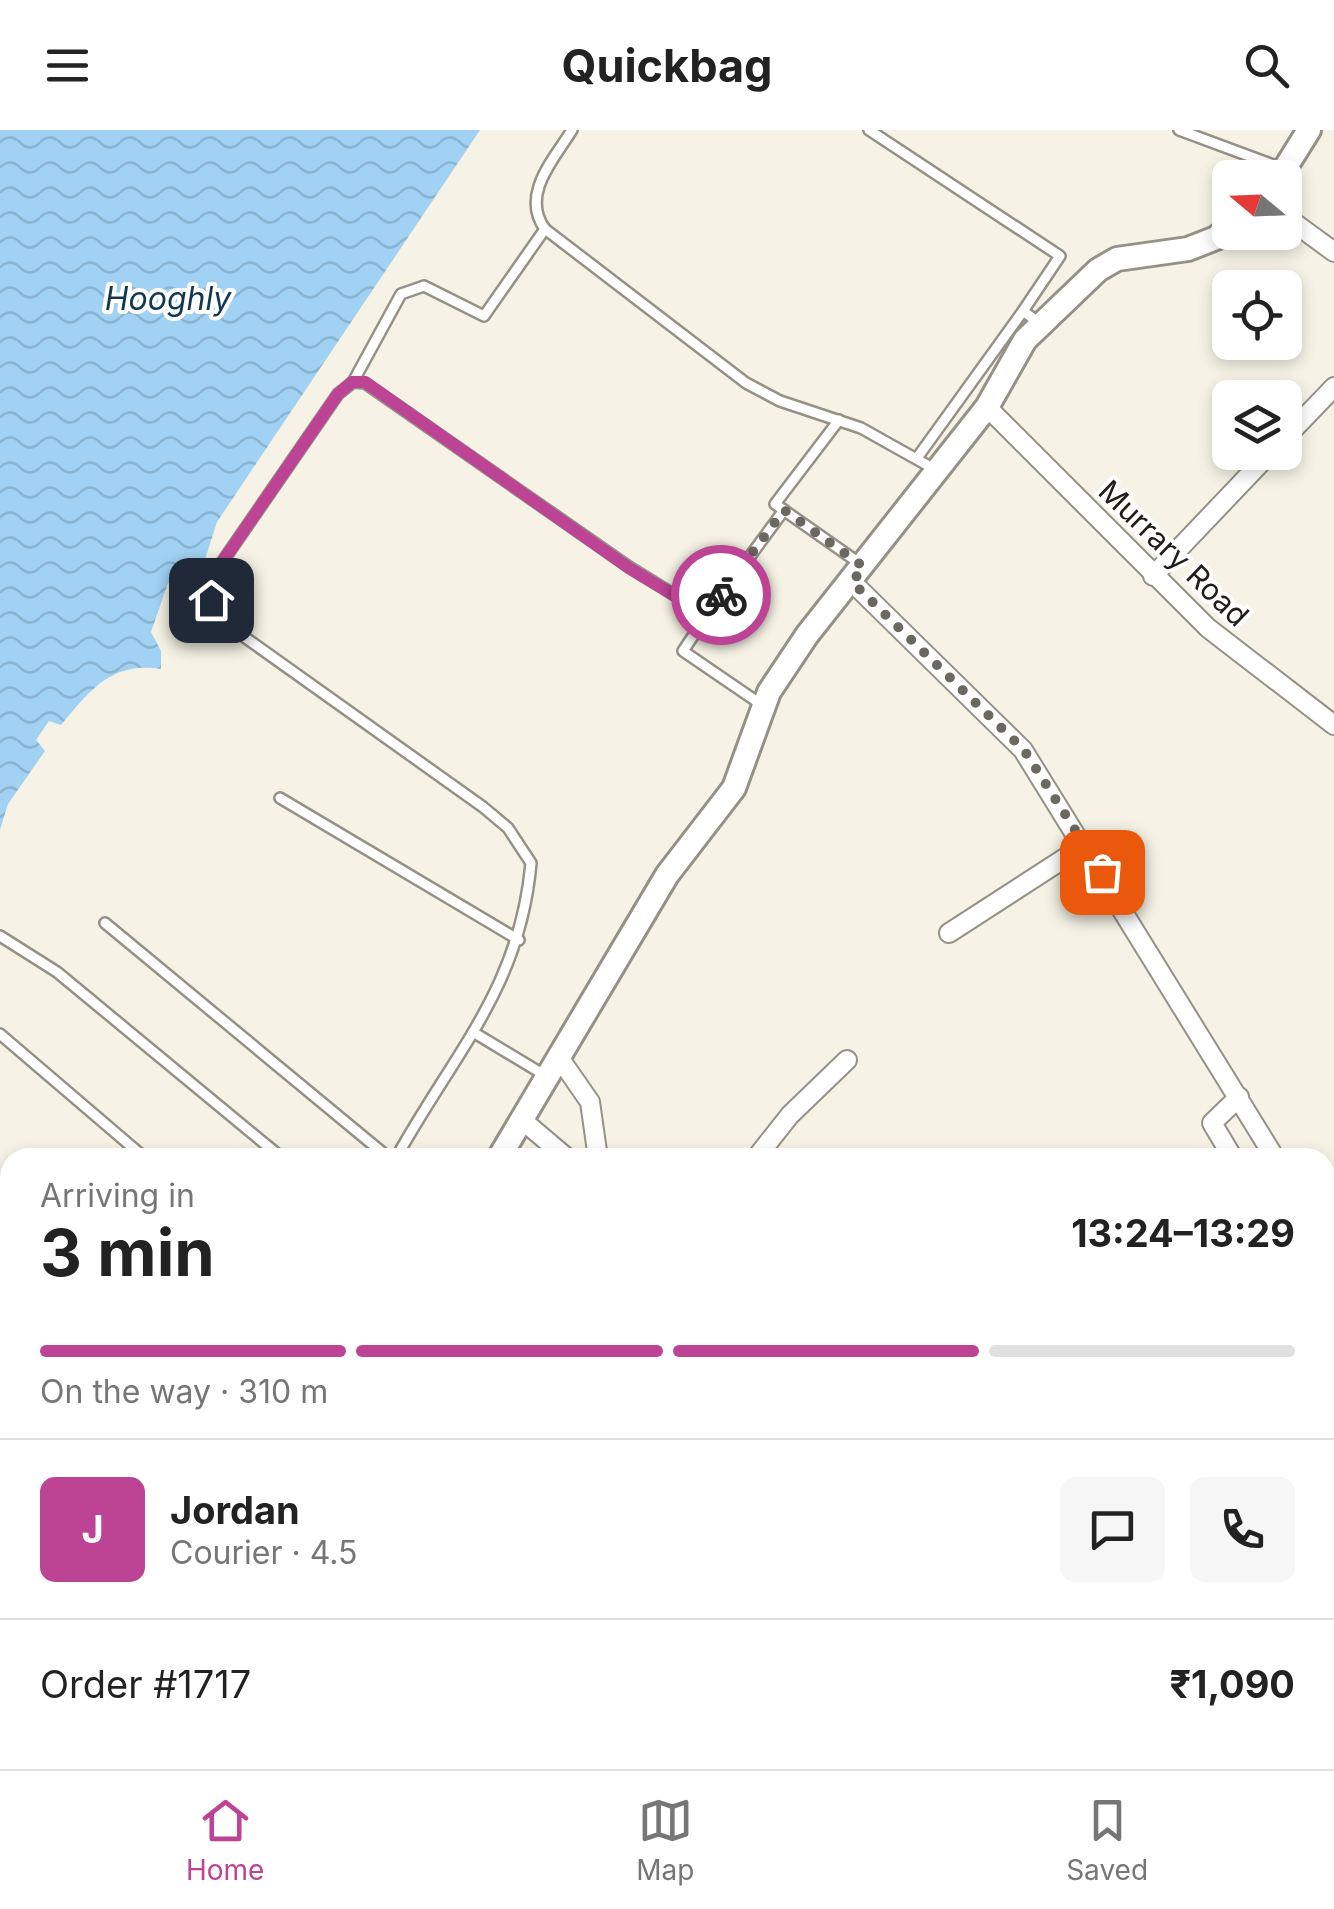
<!DOCTYPE html>
<html lang="en">
<head>
<meta charset="utf-8">
<style>
	body { margin:0; font-family:Inter,sans-serif; background:#f6f6f6; color:#222; height:100vh; display:flex; flex-direction:column; font-size:38px; white-space:nowrap }
	* { box-sizing:border-box; margin:0 }
	p { font-size:32px; color:#767676 }
	.icon { flex:none; width:55px; height:55px; fill:none; stroke:currentColor; stroke-width:2; stroke-linecap:round; stroke-linejoin:round }
	.map { position:relative; flex:1; overflow:hidden }
	.details { position:absolute; left:0px; top:1018px; width:1335px; height:622px; display:flex; flex-direction:column; background:#fff; border-radius:30px 30px 0 0; box-shadow:0 5px 15px #0003 }
	.details>* { flex:none }
	.needle { width:65px; rotate:289deg }
	.tools { position:absolute; left:1212px; top:30px; display:grid; gap:20px }
	.tools a { display:grid; place-items:center; width:90px; height:90px; border-radius:15px; background:#fff; box-shadow:0 5px 15px #0003; font-size:50px }
	.pin { position:absolute; display:grid; place-items:center; width:85px; height:85px; color:#fff; margin:-42px; border-radius:20px; box-shadow:0 5px 15px #0006 }
	.courier { position:absolute; display:grid; place-items:center; width:100px; height:100px; margin:-50px; border:8px solid #bd4395; border-radius:50%; background:#fff; color:#222; box-shadow:0 2px 12px #0007 }
	.headline em { font-style:normal; font-weight:700 }
	.headline div { display:flex; flex-direction:column-reverse }
	.headline { display:flex; align-items:center; justify-content:space-between; height:170px; padding:0 40px }
	h1 { font-size:65px; font-weight:700; line-height:75px }
	.bar { display:grid; grid-template-columns:repeat(4,1fr); gap:15px 10px; align-content:center; height:120px; padding:0 40px }
	.bar i { height:12px; border-radius:8px; background:#e0e0e0 }
	.bar .current { background:#bd4395 }
	.bar p { grid-column:span 4 }
	.line { display:flex; align-items:center; gap:25px; padding:0 40px; border-top:2px solid #e0e0e0 }
	.line div { flex:1 }
	.round { display:grid; place-items:center; flex:none; width:105px; height:105px; border-radius:15px; background:#f6f6f6 }
	header { display:flex; justify-content:space-between; align-items:center; height:130px; padding:0 40px; background:#fff; font-size:45px; font-weight:700 }
	.dock { display:flex; justify-content:space-around; align-items:center; height:140px; border-top:2px solid #e0e0e0; background:#fff; font-size:28px; color:#767676 }
	.dock a { display:grid; justify-items:center; gap:5px }
	.dock .current { color:#bd4395 }
	.map>svg:first-child { display:block }
	.water { fill:url(#water-waves) }
	.lines { fill:none; stroke-linecap:round; stroke-linejoin:round }
	.service-casing { stroke:#959186; stroke-width:14 }
	.minor-casing { stroke:#959186; stroke-width:22 }
	.tertiary-casing { stroke:#959186; stroke-width:28 }
	.service { stroke:#fff; stroke-width:9 }
	.minor { stroke:#fff; stroke-width:18 }
	.tertiary { stroke:#fff; stroke-width:22 }
	.done { stroke:#6a6860; stroke-width:10; stroke-dasharray:0 18 }
	.route { stroke:#bd4395; stroke-width:12 }
	.labels { text-anchor:middle; dominant-baseline:central; stroke-width:8; stroke-linejoin:round; paint-order:stroke }
	.street-label { font-size:30px; fill:#1e1d18; stroke:#fff }
	.water-label { font-size:32px; font-style:italic; fill:#123951; stroke:#fff }
</style>
</head>
<body>
<header><svg class="icon" aria-label="menu" viewBox="0 0 24 24"><path d="M4 6h16M4 12h16M4 18h16"/></svg>Quickbag<svg class="icon" aria-label="search" viewBox="0 0 24 24"><circle cx="10" cy="10" r="6"/><path d="M15 15l6 6"/></svg></header>
<div class="map">
<svg width="1334" height="1639" viewBox="0 0 1334 1639">
	<defs>
		<pattern id="water-waves" width="16" height="10" patternUnits="userSpaceOnUse" patternTransform="scale(2.5)"><rect width="16" height="10" fill="#a1d2f4"/><path d="M0 5q4-4 8 0t8 0" fill="none" stroke="#8ab4d0"/></pattern>
	</defs>
	<rect width="100%" height="100%" fill="#f6f3e6"/>
	<path class="water" d="M0,0H480L217,392L193,467L168,453L151,502L161,521V539C112,531 90,560 61,595L49,591L36,610L45,621L8,674L0,700Z"/>
	<g class="lines">
		<g class="service-casing">
			<g id="service">
				<polyline points="869,0 1060,126 1023,181"/>
				<polyline points="1179,0 1284,39"/>
				<path d="M545,99C520,65 554,29 572,0"/>
				<polyline points="353,252 401,164 424,156 484,186 545,99 746,253 780,271 861,298 936,340"/>
				<polyline points="839,290 775,374 862,435"/>
				<polyline points="917,328 1023,181 1038,192"/>
				<polyline points="707,485 784,380"/>
				<polyline points="280,668 519,810"/>
				<polyline points="105,793 389,1028"/>
				<polyline points="0,806 57,842 282,1028"/>
				<polyline points="473,902 546,946"/>
				<polyline points="0,904 145,1028"/>
				<path d="M396,1028C454,923 520,858 531,733L508,698L483,677L236,501L211,470L214,444L338,264L353,252L365,253L629,437L707,485L683,521L762,575"/>
				<polyline points="0,1331 10,1332"/>
			</g>
		</g>
		<g class="minor-casing">
			<g id="minor">
				<polyline points="1285,86 1334,122"/>
				<polyline points="987,277 1208,498 1334,595"/>
				<polyline points="1285,308 1334,257"/>
				<polyline points="1153,446 1271,322"/>
				<polyline points="852,452 1023,620 1275,1028"/>
				<polyline points="949,803 1085,715"/>
				<polyline points="558,926 590,972 598,1028"/>
				<polyline points="521,989 567,1028"/>
				<polyline points="756,1028 790,985 847,930"/>
				<polyline points="1233,1028 1212,993 1239,967"/>
				<polyline points="1325,1113 1334,1129"/>
				<polyline points="1325,1396 1334,1403"/>
				<polyline points="0,1615 10,1616"/>
				<polyline points="644,1630 657,1639"/>
				<polyline points="1306,1630 1317,1639"/>
			</g>
		</g>
		<g class="tertiary-casing">
			<g id="tertiary">
				<polyline points="1279,48 1309,0"/>
				<polyline points="499,1028 667,745 734,658 769,562 807,505 987,277 1025,210 1098,140 1117,129 1188,119 1216,108 1230,97"/>
				<polyline points="331,1639 336,1630"/>
			</g>
		</g>
		<use href="#service" class="service"/>
		<use href="#minor" class="minor"/>
		<use href="#tertiary" class="tertiary"/>
	</g>
	<g class="lines">
		<polyline class="done" points="721,465 784,380 864,437 852,452 1024,620 1102,742"/>
		<polyline class="route" points="211,470 214,444 338,264 352,252 365,252 629,438 707,485 721,465"/>
	</g>
	<g class="labels">
		<g class="street-label">
			<text transform="translate(1174 423) rotate(44)">Murrary Road</text>
		</g>
		<g class="water-label">
			<text x="168" y="168">Hooghly</text>
		</g>
	</g>
</svg>
<div class="tools">
<a><svg class="needle" viewBox="-14 -14 28 28"><path d="M0-13l5 13h-10z" fill="#e53935"/><path d="M0 13l5-13h-10z" fill="#767676"/></svg></a>
<a><svg class="icon" aria-label="locate" viewBox="0 0 24 24"><circle cx="12" cy="12" r="6"/><path d="M12 2v4M12 18v4M2 12h4M18 12h4"/></svg></a>
<a><svg class="icon" aria-label="layers" viewBox="0 0 24 24"><path d="M12 4l9 5-9 5-9-5zM3 14l9 5 9-5"/></svg></a>
</div>
<div class="pin" style="left:1102px;top:742px;background:#ea580c"><svg class="icon" aria-label="bag" viewBox="0 0 24 24"><path d="M5 8h14l-1 12H6zM9 8a3 3 0 0 1 6 0"/></svg></div>
<div class="pin" style="left:211px;top:470px;background:#1f2937"><svg class="icon" aria-label="home" viewBox="0 0 24 24"><path d="M3 11l9-7 9 7M6 9v11h12V9"/></svg></div>
<div class="courier" style="left:721px;top:465px"><svg class="icon" aria-label="bike" viewBox="0 0 24 24"><circle cx="6" cy="16" r="4"/><circle cx="18" cy="16" r="4"/><path d="M6 16l4-8h5l3 8M10 8l3 8H6M13 5h3"/></svg></div>
<section class="details">
<div class="headline"><div><h1>3 min</h1><p>Arriving in</p></div><em>13:24–13:29</em></div>
<div class="bar"><i class="current"></i><i class="current"></i><i class="current"></i><i></i><p>On the way · 310 m</p></div>
<div class="line" style="height:180px"><b class="round" style="background:#bd4395;color:#fff">J</b><div><b>Jordan</b><p>Courier · 4.5</p></div><a class="round"><svg class="icon" aria-label="chat" viewBox="0 0 24 24"><path d="M4 5h16v11H9l-5 4z"/></svg></a><a class="round"><svg class="icon" aria-label="phone" viewBox="0 0 24 24"><path d="M5 4h4l2 5-3 2q2 4 5 5l2-3 5 2v4C11 20 4 13 5 4z"/></svg></a></div>
<div class="line" style="height:130px"><div>Order #1717</div><b>₹1,090</b></div>
</section>
</div>
<nav class="dock">
<a class="current"><svg class="icon" aria-label="home" viewBox="0 0 24 24"><path d="M3 11l9-7 9 7M6 9v11h12V9"/></svg>Home</a>
<a><svg class="icon" aria-label="map" viewBox="0 0 24 24"><path d="M3 6l6-2 6 2 6-2v14l-6 2-6-2-6 2zM9 4v14M15 6v14"/></svg>Map</a>
<a><svg class="icon" aria-label="saved" viewBox="0 0 24 24"><path d="M7 4h10v16l-5-4-5 4z"/></svg>Saved</a>
</nav>
</body>
</html>
